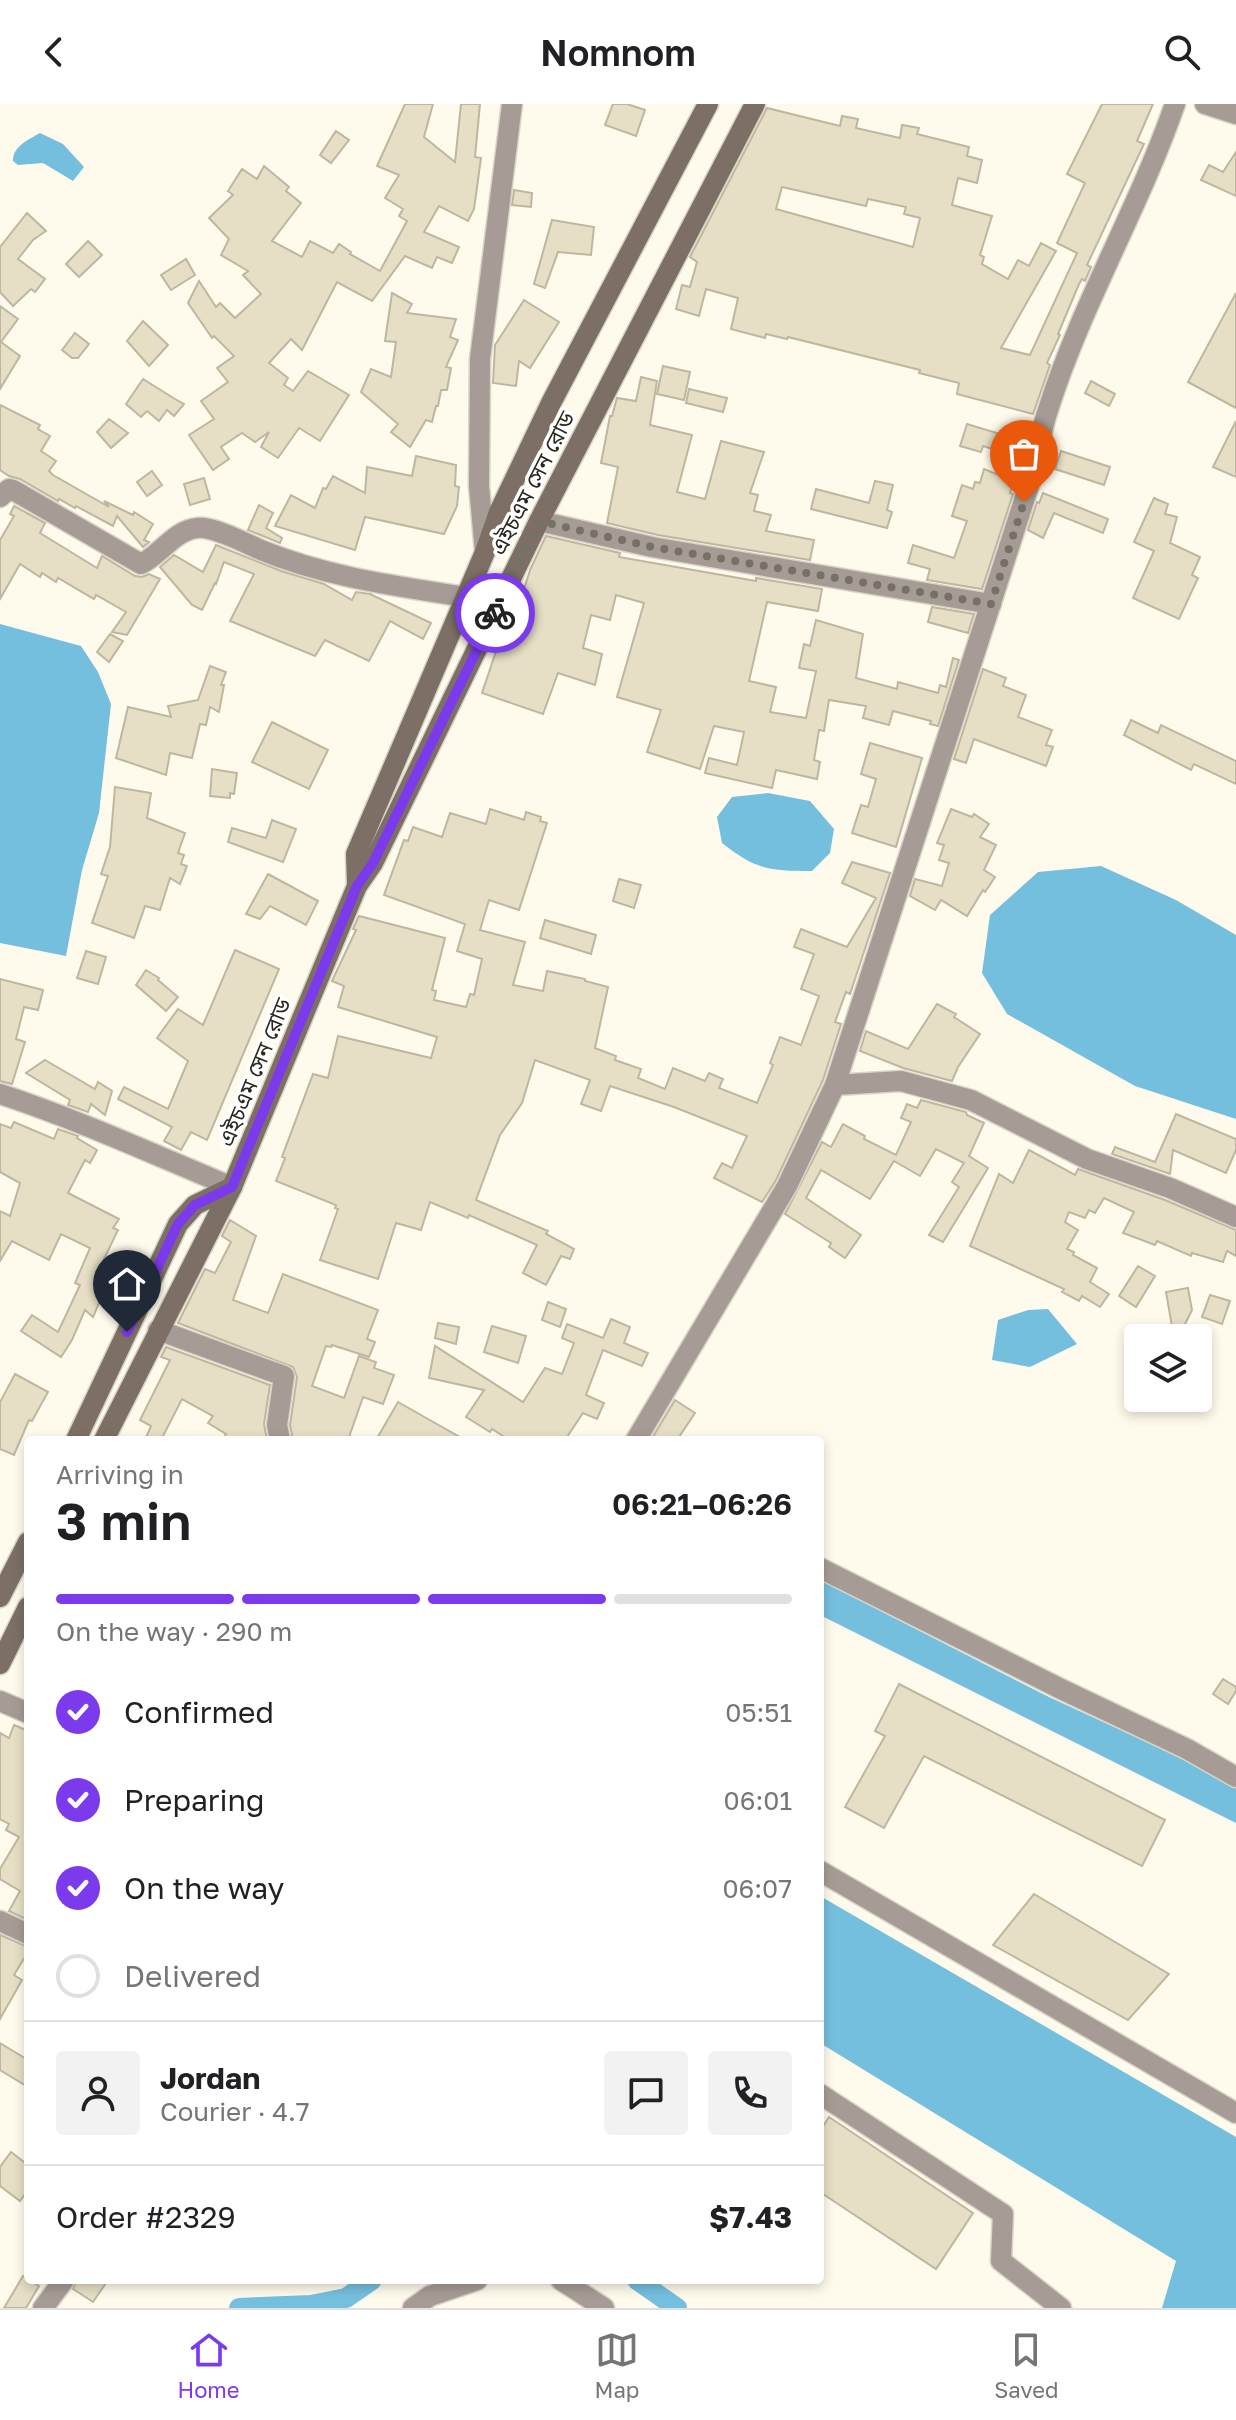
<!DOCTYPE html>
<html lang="en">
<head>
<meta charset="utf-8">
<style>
	body { margin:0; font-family:"Golos Text","Noto Sans Bengali",sans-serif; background:#f2f2f2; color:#202124; height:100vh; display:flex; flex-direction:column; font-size:30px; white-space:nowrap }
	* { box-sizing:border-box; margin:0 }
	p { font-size:26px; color:#757577 }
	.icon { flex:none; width:44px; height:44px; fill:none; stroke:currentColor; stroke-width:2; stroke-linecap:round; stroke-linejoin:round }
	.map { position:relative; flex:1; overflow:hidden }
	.panel { position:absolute; left:24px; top:1332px; width:800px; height:848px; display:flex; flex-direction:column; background:#fff; border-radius:8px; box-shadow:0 4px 12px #0003 }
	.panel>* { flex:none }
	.controls { position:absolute; left:1124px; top:1220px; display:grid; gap:16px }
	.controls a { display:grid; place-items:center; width:88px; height:88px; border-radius:8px; background:#fff; box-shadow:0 4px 12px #0003; font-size:40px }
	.pin { position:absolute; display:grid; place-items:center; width:68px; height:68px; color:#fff; margin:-82px -34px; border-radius:50% 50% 50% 0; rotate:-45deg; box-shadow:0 0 8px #0007 }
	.pin .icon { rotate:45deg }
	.courier { position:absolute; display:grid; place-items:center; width:80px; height:80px; margin:-40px; border:6px solid #7c3aed; border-radius:50%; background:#fff; color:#222; box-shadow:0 2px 10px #0007 }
	.head em { font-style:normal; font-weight:600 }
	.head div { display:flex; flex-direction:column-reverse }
	.head { display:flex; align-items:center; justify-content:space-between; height:136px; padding:0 32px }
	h1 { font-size:52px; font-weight:600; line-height:60px }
	.bar { display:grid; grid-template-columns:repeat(4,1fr); gap:12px 8px; align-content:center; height:96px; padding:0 32px }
	.bar i { height:10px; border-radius:6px; background:#e0e0e0 }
	.bar .on { background:#7c3aed }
	.bar p { grid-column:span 4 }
	.line { display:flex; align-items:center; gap:20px; padding:0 32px; border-top:2px solid #e0e0e0 }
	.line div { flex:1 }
	.round { display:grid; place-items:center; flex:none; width:84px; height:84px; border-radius:8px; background:#f2f2f2 }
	ol { padding:0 32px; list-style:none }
	li { display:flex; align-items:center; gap:24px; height:88px }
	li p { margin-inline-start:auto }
	li .icon { padding:8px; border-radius:50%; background:#7c3aed; color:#fff; stroke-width:4 }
	li:last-child { color:#757577 }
	li i { width:44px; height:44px; border:4px solid #e0e0e0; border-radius:50% }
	header { display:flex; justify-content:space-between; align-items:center; height:104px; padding:0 32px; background:#fff; font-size:36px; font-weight:600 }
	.tabs { display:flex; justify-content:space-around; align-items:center; height:112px; border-top:2px solid #e0e0e0; background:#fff; font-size:22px; color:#757577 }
	.tabs a { display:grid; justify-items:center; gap:4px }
	.tabs .on { color:#7c3aed }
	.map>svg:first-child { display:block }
	.water { fill:#75bfde }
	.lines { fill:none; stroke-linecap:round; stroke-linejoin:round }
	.canal { stroke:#75bfde; stroke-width:20 }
	.building { fill:#e6dfc6; stroke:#beb79f; stroke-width:2; fill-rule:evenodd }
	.minor-casing { stroke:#d8d5c7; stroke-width:23 }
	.tertiary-casing { stroke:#d8d5c7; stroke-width:23 }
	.secondary-casing { stroke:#d8d5c7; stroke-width:23 }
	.minor { stroke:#a69c95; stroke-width:20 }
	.tertiary { stroke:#a69c95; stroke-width:20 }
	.secondary { stroke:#7d6f65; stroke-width:20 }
	.done { stroke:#747165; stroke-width:8; stroke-dasharray:0 14.4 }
	.route { stroke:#7c3aed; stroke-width:10 }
	.labels { text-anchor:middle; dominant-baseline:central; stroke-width:7; stroke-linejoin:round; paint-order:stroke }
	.street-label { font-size:22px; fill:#29261d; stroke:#fff }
</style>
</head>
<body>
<header><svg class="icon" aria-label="back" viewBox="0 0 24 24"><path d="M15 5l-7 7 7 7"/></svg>Nomnom<svg class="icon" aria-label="search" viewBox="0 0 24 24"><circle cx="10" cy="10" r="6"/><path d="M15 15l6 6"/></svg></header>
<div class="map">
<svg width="1236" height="2204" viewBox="0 0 1236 2204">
	<rect width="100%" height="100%" fill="#fffbec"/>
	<g class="water">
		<path d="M40,29L63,40L84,63L73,77L43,59L18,61L13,57C13,42 28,36 40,29Z"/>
		<polygon points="0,520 81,542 98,568 111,600 99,709 82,766 66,852 0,839"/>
		<path d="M768,689L810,697L834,725L830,749L812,767C770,767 756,766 722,739L717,713L732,693Z"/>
		<polygon points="1101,762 1176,796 1236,831 1236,1015 1135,982 1007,910 982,869 990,811 1038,768"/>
		<polygon points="1048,1205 1077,1240 1030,1263 992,1256 998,1216 1028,1206"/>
		<polygon points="820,1476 1049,1593 1175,1651 1236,1684 1236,1719 820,1511"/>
		<polygon points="820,1792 1236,2033 1236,2204 1162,2204 1176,2157 820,1939"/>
	</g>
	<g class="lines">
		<g class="canal">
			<polyline points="637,2176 677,2204"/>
			<polyline points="239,2204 311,2201 346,2194 372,2176"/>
		</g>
	</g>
	<g class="building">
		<polygon points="405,0 433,0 424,33 455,58 461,0 480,0 475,53 481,54 474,105 468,117 439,102 424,128 459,143 452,159 437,153 432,164 405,152 372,197 337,178 302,246 291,235 269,259 288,274 284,281 293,287 308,267 349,291 320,337 299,324 278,354 261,343 269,328 255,338 242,329 221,343 229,355 213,366 189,331 214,315 201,297 228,278 217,264 234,252 214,232 212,234 188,199 199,177 216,203 220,199 235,214 261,190 243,171 248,167 221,151 229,135 209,114 233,91 228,87 242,65 257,75 264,62 289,83 286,87 301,99 272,137 302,153 310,137 333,149 339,140 351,148 350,150 380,167 407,117 399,112 403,105 385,94 399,71 377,62"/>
		<polygon points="613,0 627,0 645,6 636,32 605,21"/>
		<path d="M1102,0H1153L1137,37L1144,40L1087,161L1091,163L1085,177L1082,175L1079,180L1058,230L1060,231L1047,259L1050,261L1033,310L957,290L959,279L919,269L920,266L788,233L787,235L766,230L765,234L731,225L738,194L706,185L699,212L676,205L682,181L690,183L697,158L690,153L767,4L840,22L842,12L858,15L856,24L900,34L902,21L919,24L917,30L969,43L967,52L982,56L977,79L958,74L952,101L992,112L980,151L984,153L982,160L1008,175L1018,156L1029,162L1041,139L1056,147L1001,244L1030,251L1077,149L1057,139L1085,79L1067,70ZM782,83L866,102L868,95L906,103L904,110L920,114L913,143L776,105Z"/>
		<polygon points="336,27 349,36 331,59 320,51"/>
		<polygon points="1236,48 1236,92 1201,76 1209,61 1223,68"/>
		<polygon points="514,86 532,89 531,103 512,101"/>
		<polygon points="27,109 46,127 33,136 18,155 45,175 35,188 31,185 13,202 0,188 0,143"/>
		<polygon points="552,116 594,123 591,151 558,148 545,184 534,180"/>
		<polygon points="88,137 102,151 79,173 66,160"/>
		<polygon points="186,155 195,171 171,186 161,171"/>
		<polygon points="392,189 412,200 407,209 456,215 450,233 458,236 446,263 451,264 447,286 441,286 438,302 436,302 432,318 426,316 410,343 391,328 398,320 361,288 371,265 391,273 396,238 385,237"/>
		<polygon points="1236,189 1236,304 1188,278"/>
		<polygon points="524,196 559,218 530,264 519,257 516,282 493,279 495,241"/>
		<polygon points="0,202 18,215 1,238 20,252 0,285"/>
		<polygon points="143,217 168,241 149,262 127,237"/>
		<polygon points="75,229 89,240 78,254 72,254 62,246"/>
		<polygon points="663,262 690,268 684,296 657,290"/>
		<polygon points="641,273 657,277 650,321 692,331 677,388 705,395 721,337 764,348 750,389 758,391 754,407 771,411 766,427 814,436 810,456 658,431 607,419 618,363 601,359 610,312 612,312 617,294 636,297"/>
		<polygon points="143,275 175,295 184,300 174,312 167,306 159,317 147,307 141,313 126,300"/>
		<polygon points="1091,277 1115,290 1109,302 1085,289"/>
		<polygon points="689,285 727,294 723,308 686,299"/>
		<polygon points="0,301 40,321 38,325 50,332 41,347 56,357 49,367 53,371 109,403 104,397 133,411 134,408 153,420 144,436 149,438 143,443 117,412 113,422 76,402 75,404 59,395 58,397 20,375 9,372 0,366"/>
		<polygon points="109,315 128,329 111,344 97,328"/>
		<polygon points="1236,317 1236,373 1213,363"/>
		<polygon points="967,320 1026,338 1021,354 983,342 981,348 960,342"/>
		<polygon points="1061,347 1110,363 1104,381 1055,365"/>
		<polygon points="416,352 456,361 455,382 459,383 457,402 444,430 365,413 355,446 275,422 291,391 315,404 323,384 326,385 333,372 365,389 367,363 412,372"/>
		<polygon points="984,365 1014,377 1010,389 1013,390 982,485 927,476 930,465 908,459 913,441 954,454 967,417 952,412 962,381 973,385 975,378 980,379"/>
		<polygon points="152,367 162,381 147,392 137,378"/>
		<polygon points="204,374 210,395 190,401 184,380"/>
		<polygon points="875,377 893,381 887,406 892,408 887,424 811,405 816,385 869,399"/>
		<polygon points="1043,389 1108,415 1103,429 1054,409 1043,434 1028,426 1037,398 1039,399"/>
		<polygon points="1154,394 1168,400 1165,410 1177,413 1170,439 1200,453 1192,471 1198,474 1179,515 1133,494 1154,447 1134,438"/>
		<polygon points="259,401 273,409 266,424 282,434 280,439 248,426"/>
		<polygon points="14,402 45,419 40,429 97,464 102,452 135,472 142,473 149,470 160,475 127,531 112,528 126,508 96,491 94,495 58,474 56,478 42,469 40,473 20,460 0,495 0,436 14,412 10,410"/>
		<polygon points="546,432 620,449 619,453 756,477 756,474 822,485 818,507 767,498 749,577 776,583 770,608 806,614 816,567 799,564 804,540 810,542 816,516 863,530 856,574 897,585 898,578 938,589 940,581 946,583 953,554 959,556 938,622 930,620 931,617 893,607 889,621 863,614 866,602 829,596 824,627 819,626 814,656 820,658 817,675 776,666 772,684 705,669 709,654 737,661 744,628 714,622 700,665 647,648 661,606 617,593 644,499 616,491 610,516 591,511 583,544 602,550 595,581 558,569 543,610 482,589 506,518 513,520 530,466"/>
		<polygon points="216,441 281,467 324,480 352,496 356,488 370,490 431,519 423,535 390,517 369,557 325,536 315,552 230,517 254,470 224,458 216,480 215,479 202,506 192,501 160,463 174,451 203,468"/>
		<polygon points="932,503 974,510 968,529 928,518"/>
		<polygon points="110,530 123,537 109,558 97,548"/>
		<polygon points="210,562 226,568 221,581 224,581 219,608 210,603 206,621 200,620 192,654 170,649 166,671 116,654 128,603 171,613 168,602 198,596"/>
		<polygon points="983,565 1006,574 1003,582 1026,591 1018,613 1052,626 1046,641 1053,643 1046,662 974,635 966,659 954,655"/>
		<polygon points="1131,616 1158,629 1161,621 1236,657 1236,680 1194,660 1191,666 1124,631"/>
		<polygon points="272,618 328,646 309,685 252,658"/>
		<polygon points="870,639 922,654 896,743 852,729 861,701 868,703 876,675 861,670"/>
		<polygon points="212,665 237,669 234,690 230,689 230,694 210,692"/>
		<polygon points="115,683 151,689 147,714 185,729 178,749 184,751 181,760 187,762 180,780 170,774 160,806 145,802 134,834 92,819 108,772 101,770 110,743"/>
		<polygon points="490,705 524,716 526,708 541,713 540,717 547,719 519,806 489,796 480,826 525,838 513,881 543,887 547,867 585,875 585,877 608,883 595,944 616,952 615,956 641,965 638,974 665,985 673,964 705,977 709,969 723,975 719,984 757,999 773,961 770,959 780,933 801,941 819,892 801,885 814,850 794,843 801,825 847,843 876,794 842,779 852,758 890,769 858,866 850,890 846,888 835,918 841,920 823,976 776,1076 762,1098 714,1074 722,1059 732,1064 747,1032 674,1003 610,982 601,1007 581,1000 590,976 535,956 522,999 500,1031 476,1096 548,1127 546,1130 574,1145 570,1155 561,1152 546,1181 523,1169 537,1141 469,1111 468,1114 430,1098 421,1126 396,1119 378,1175 320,1156 338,1105 335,1104 336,1101 276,1077 285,1054 282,1053 313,970 328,974 338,932 431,954 437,933 338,903 344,882 332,877 356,826 353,825 359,812 445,834 432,886 436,887 434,896 466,903 470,890 474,891 482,855 457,847 465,820 384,791 404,736 408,737 413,723 442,733 450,709 486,720"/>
		<polygon points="951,705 972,713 974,710 989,720 980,733 996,741 984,766 995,773 985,788 983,786 967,812 941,796 935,806 910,792 915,775 942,782 949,759 939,756 944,741 937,739"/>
		<polygon points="272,716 296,725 283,758 228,738 232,724 266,734"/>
		<polygon points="268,770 318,797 306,821 270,802 260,815 246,810"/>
		<polygon points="619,775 641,781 634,804 613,797"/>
		<polygon points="545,816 596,831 591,850 540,834"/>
		<polygon points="235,846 279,865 207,1036 191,1028 181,1046 164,1037 172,1023 118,995 124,983 168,1005 188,957 157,934 178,905 203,921"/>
		<polygon points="86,847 106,853 98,880 77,874"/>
		<polygon points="146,866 159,874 158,876 178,893 166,907 136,881"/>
		<polygon points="0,875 43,886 38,906 24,903 16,935 25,938 12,980 0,977"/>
		<polygon points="937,900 956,910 954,913 980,930 958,963 952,977 903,964 860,947 866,927 908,945"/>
		<polygon points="45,956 95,985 98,978 112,987 105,1011 91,1000 88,1008 68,1001 70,996 26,969"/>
		<polygon points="921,996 966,1008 967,1011 984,1019 969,1052 988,1064 943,1138 929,1131 959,1083 952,1078 964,1059 936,1045 920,1072 894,1057 870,1095 821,1066 806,1094 861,1131 845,1154 829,1143 831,1139 785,1110 822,1038 831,1043 843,1020 865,1032 864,1035 896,1051 911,1018 901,1014 907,1000 917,1004"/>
		<polygon points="1176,1010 1236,1035 1236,1046 1226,1069 1173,1046 1170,1070 1112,1050 1115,1043 1155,1058"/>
		<polygon points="14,1018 54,1035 58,1025 78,1032 77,1034 97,1046 90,1059 85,1056 68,1089 119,1115 113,1124 118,1126 104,1155 111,1158 103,1176 108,1178 93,1213 85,1206 72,1236 61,1253 21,1227 32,1211 58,1228 80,1181 75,1179 90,1144 61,1130 49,1156 12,1137 0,1157 0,1107 10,1112 20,1079 0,1068 0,1020 11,1024"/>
		<polygon points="1029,1046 1075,1071 1078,1065 1165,1096 1236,1126 1236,1152 1227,1147 1223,1158 1192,1149 1191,1152 1157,1137 1155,1141 1123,1129 1134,1108 1104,1094 1095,1109 1089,1106 1085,1114 1069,1108 1065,1118 1078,1126 1067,1145 1074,1148 1073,1151 1097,1164 1090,1178 1109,1190 1100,1203 1082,1192 1079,1197 1062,1188 1064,1185 970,1142 999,1070 1013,1079"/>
		<polygon points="230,1116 256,1132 233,1196 268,1209 283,1170 378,1206 367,1235 375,1238 369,1253 332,1241 331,1243 326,1242 312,1282 344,1294 359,1252 376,1258 374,1264 394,1271 383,1300 363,1293 348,1336 293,1336 290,1321 297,1273 293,1263 178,1219 205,1165 215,1169 231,1138 222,1132"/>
		<polygon points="1138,1162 1155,1172 1136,1203 1119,1192"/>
		<polygon points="1188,1184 1192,1206 1178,1234 1174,1234 1166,1188"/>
		<polygon points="1210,1191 1230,1197 1222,1220 1202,1213"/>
		<polygon points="548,1198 566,1205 560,1223 542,1216"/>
		<polygon points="611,1215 630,1223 624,1239 648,1249 642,1262 603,1246 586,1291 604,1299 597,1315 583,1309 565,1336 509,1336 492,1325 490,1328 466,1313 484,1286 429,1274 435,1242 523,1298 545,1264 562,1270 574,1239 562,1234 567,1220 603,1234"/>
		<polygon points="438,1219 459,1223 456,1240 435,1234"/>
		<polygon points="492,1222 526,1232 518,1259 484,1248"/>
		<polygon points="166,1243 270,1281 264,1320 267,1336 222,1336 226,1330 208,1319 213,1312 182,1295 161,1336 145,1336 151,1322 140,1316 170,1256 161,1253"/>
		<polygon points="15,1270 48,1288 32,1317 29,1316 14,1351 0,1345 0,1298"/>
		<polygon points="675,1296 695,1309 677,1336 651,1336"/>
		<polygon points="398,1298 465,1336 376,1336"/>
		<polygon points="1223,1575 1236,1583 1236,1587 1228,1600 1213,1590"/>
		<polygon points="899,1580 1165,1716 1142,1762 924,1652 884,1724 845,1703 885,1632 875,1627"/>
		<polygon points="14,1621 28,1627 28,1816 9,1807 20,1787 0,1775 0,1765 19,1733 6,1726 9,1720 0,1715 0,1629 9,1634"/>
		<polygon points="1034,1790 1169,1870 1128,1916 993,1841"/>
		<polygon points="0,1831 28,1843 28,1848 14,1871 22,1876 0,1915"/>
		<polygon points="0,1939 28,1956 28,1983 0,1966"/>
		<polygon points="829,2013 973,2109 936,2165 820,2088 820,2027"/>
		<polygon points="11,2048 28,2061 28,2086 20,2097 0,2082 0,2063"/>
		<polygon points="23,2172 39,2182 26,2204 4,2204"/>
		<polygon points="77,2176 108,2176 93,2198 73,2185"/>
	</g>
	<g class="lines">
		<g class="minor-casing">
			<g id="minor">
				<polyline points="1205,0 1236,10"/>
				<path d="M0,393L9,385L13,386L141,460C160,451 175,426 197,424C213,422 245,439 261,446C326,473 396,482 465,493"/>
				<polyline points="539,417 652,443 991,500"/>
				<polyline points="485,448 479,382 480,255 512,0"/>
				<polyline points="835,981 901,977 971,996 1087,1055 1170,1084 1236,1113"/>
				<path d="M0,990C79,1016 155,1051 232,1083"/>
				<polyline points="158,1226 284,1272 277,1321 280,1336"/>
				<polyline points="820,1464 1061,1585 1187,1645 1236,1673"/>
				<polyline points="820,1767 1236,2009"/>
				<polyline points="0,1817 28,1830"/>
				<polyline points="820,1990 1003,2110 1001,2157 1061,2204"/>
				<polyline points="561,2176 604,2204"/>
				<polyline points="43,2204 64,2176"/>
				<polyline points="413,2204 430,2192 477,2176"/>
			</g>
		</g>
		<g class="tertiary-casing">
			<g id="tertiary">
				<path d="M636,1336L787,1082L835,981L1032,372C1037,350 1041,327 1048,306C1081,201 1139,104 1175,0"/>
				<polyline points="0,1597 28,1609"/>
			</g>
		</g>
		<g class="secondary-casing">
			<g id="secondary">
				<polyline points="357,782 356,750 485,448 499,408 551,299 708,0"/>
				<polyline points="76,1336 178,1120 195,1101 232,1083"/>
				<polyline points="104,1336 232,1083 357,782 373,759 539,417 755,0"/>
				<polyline points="0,1493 28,1438"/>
				<polyline points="0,1560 28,1503"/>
			</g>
		</g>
		<use href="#minor" class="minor"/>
		<use href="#tertiary" class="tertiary"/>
		<use href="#secondary" class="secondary"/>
	</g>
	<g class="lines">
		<polyline class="done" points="495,509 539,417 652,443 991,500 1024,398"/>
		<polyline class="route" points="127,1228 178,1120 195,1101 232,1083 357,782 373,759 495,509"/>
	</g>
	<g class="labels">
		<g class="street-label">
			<text transform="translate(532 379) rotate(-63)">এইচএম সেন রোড</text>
			<text transform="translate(254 968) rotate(-68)">এইচএম সেন রোড</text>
		</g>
	</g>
</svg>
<div class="controls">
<a><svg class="icon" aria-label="layers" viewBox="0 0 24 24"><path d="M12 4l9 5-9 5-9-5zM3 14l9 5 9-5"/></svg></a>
</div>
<div class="pin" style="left:1024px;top:398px;background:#ea580c"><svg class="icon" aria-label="bag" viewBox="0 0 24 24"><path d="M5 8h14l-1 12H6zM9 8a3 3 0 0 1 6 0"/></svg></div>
<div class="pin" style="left:127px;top:1228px;background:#1f2937"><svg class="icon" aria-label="home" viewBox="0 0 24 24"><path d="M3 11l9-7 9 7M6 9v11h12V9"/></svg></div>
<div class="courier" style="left:495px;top:509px"><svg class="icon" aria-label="bike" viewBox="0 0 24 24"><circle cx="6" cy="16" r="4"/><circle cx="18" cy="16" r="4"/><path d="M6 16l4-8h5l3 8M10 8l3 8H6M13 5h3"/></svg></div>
<section class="panel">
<div class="head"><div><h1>3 min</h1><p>Arriving in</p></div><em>06:21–06:26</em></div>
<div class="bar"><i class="on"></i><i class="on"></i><i class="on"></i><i></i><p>On the way · 290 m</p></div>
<ol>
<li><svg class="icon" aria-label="check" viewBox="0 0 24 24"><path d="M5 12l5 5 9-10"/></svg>Confirmed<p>05:51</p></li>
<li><svg class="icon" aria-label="check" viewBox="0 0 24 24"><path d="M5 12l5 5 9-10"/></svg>Preparing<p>06:01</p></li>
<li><svg class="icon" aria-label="check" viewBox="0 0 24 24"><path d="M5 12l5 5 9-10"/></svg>On the way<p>06:07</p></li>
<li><i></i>Delivered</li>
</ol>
<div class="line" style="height:144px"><a class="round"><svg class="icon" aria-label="person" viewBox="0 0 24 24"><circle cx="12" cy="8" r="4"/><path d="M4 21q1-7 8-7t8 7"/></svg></a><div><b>Jordan</b><p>Courier · 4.7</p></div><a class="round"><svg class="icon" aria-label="chat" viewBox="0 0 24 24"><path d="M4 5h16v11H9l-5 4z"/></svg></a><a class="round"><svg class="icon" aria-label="phone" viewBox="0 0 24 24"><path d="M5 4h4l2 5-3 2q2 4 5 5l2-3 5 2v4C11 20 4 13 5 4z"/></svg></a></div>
<div class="line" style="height:104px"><div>Order #2329</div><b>$7.43</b></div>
</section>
</div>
<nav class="tabs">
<a class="on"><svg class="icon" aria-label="home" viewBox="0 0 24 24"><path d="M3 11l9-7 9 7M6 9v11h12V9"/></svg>Home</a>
<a><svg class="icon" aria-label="map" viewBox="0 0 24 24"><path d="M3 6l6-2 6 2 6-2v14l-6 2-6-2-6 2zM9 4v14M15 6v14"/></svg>Map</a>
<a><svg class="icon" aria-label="saved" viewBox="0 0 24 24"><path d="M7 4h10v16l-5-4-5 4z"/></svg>Saved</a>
</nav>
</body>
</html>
